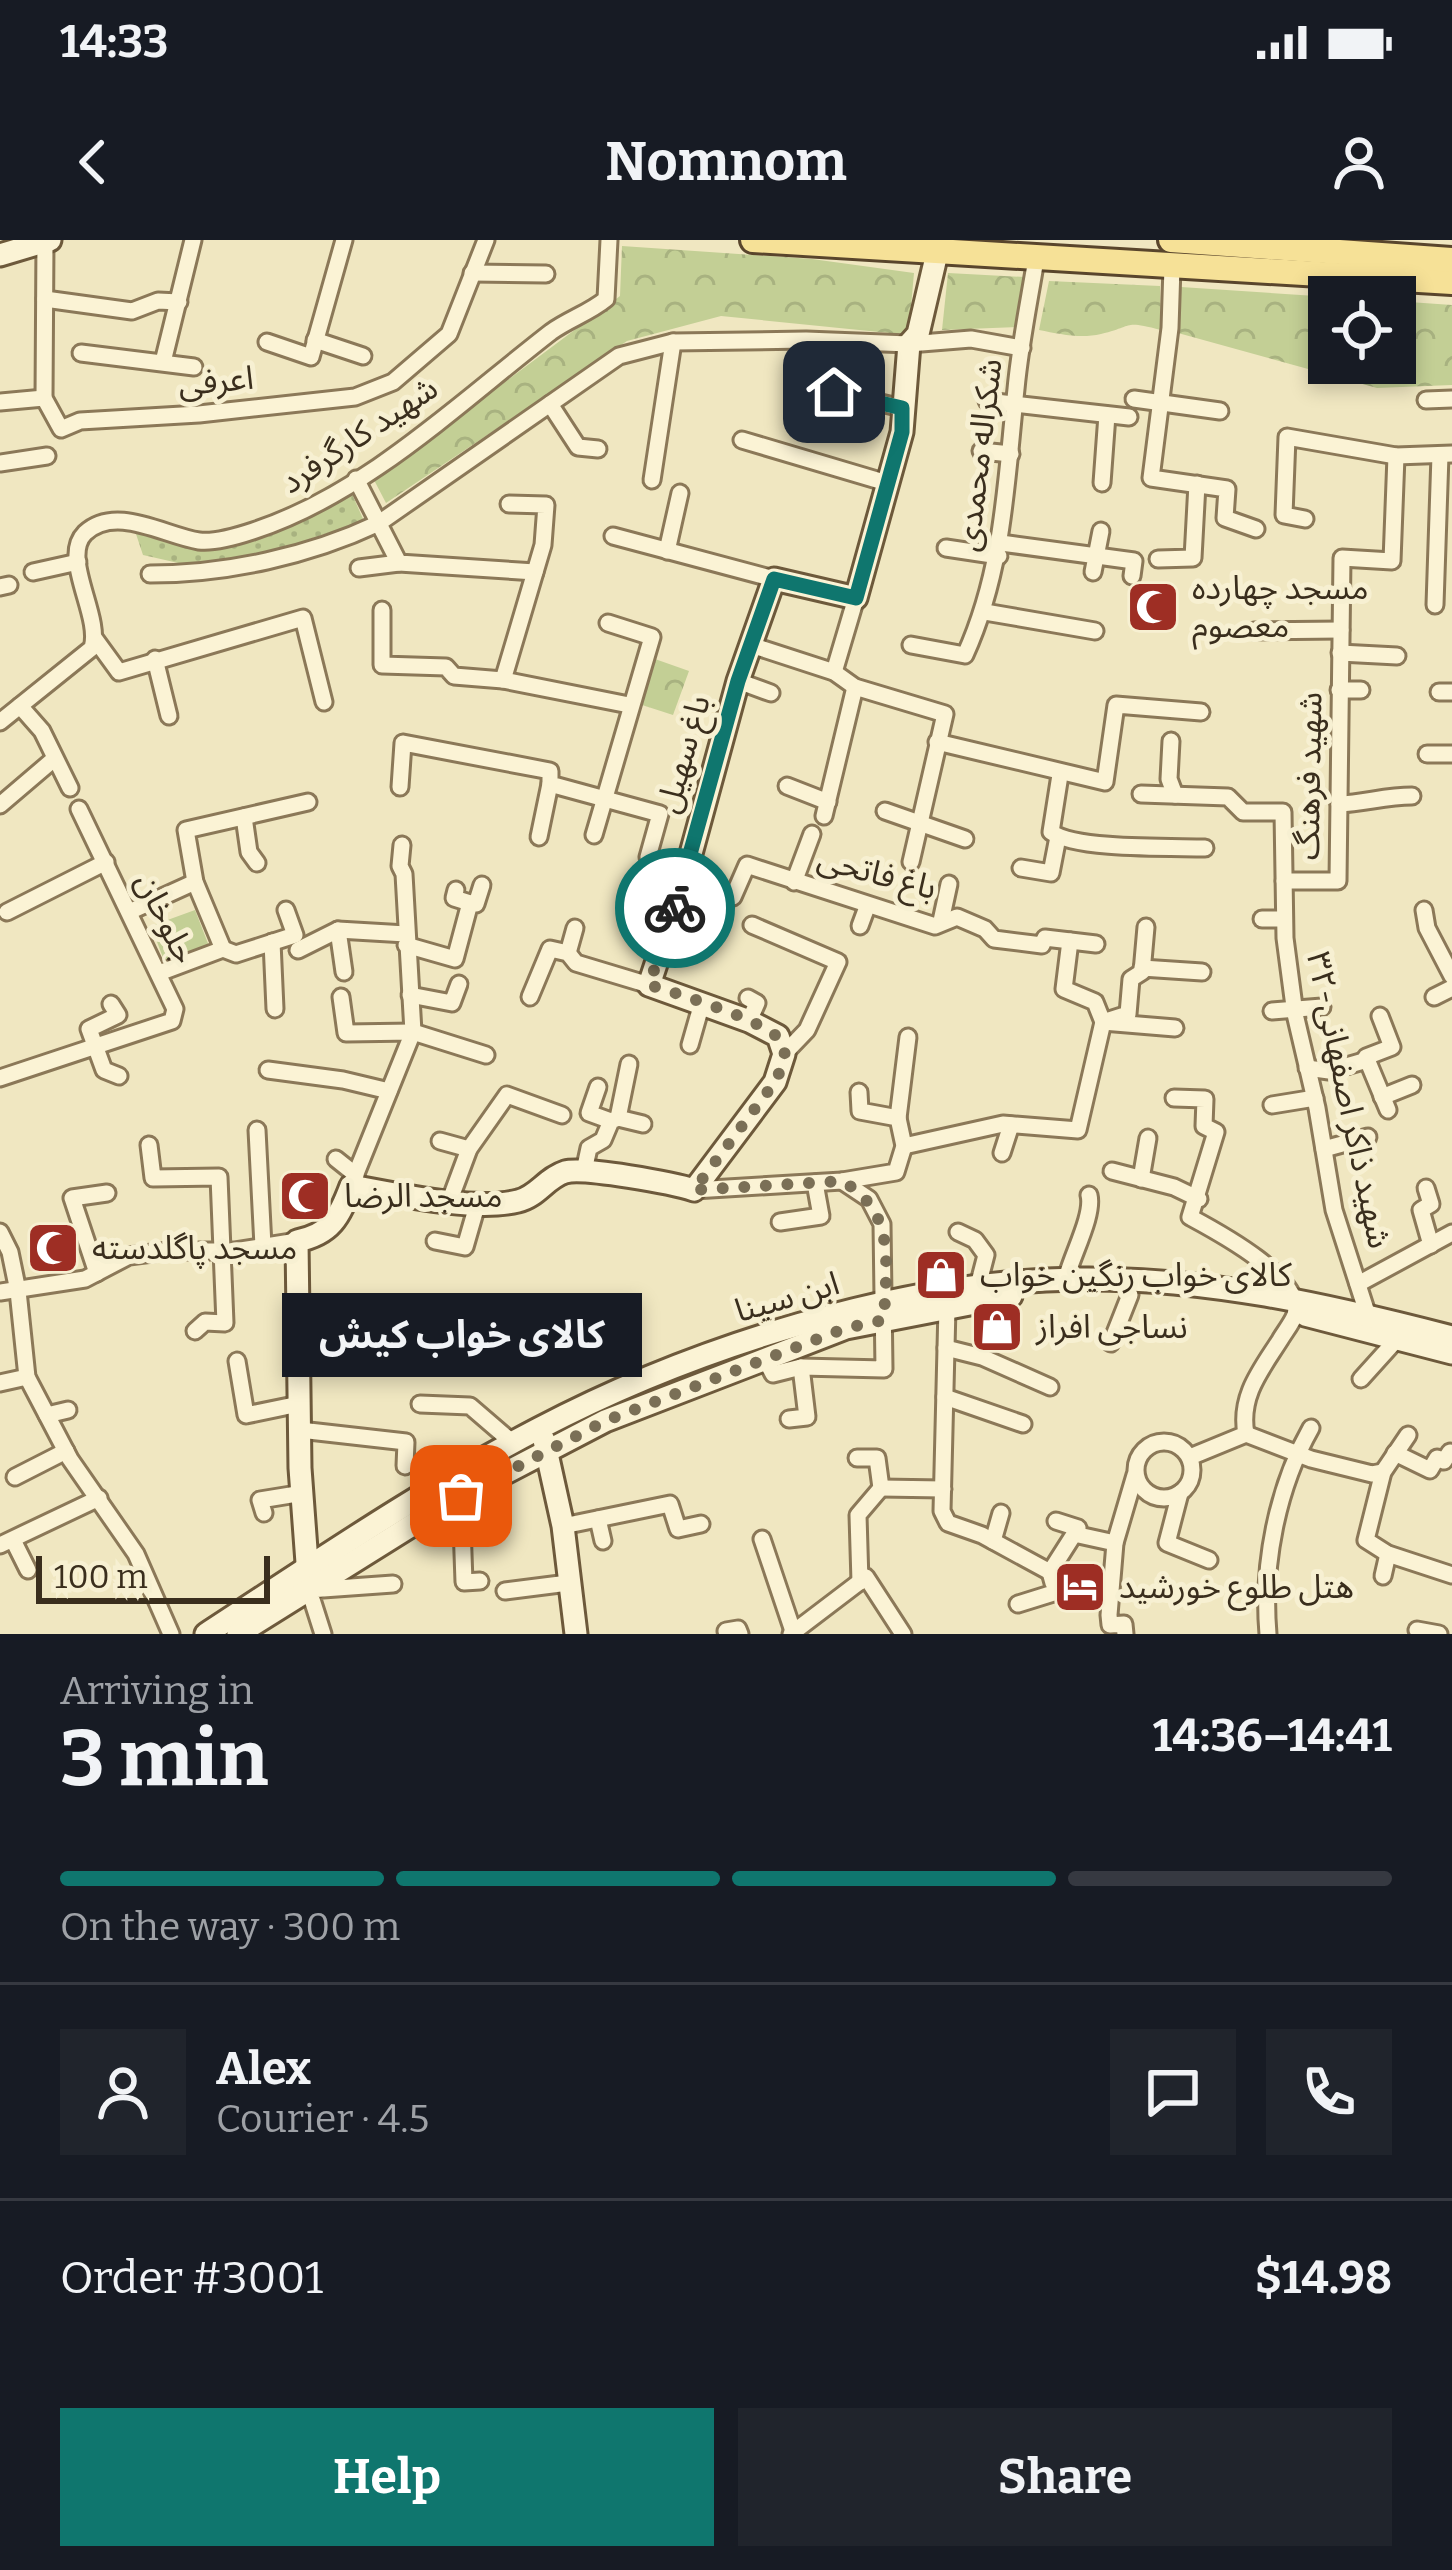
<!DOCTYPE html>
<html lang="en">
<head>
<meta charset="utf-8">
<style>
	body { margin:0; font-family:Bitter,"Noto Sans Arabic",serif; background:#20242c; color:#f1f3f6; height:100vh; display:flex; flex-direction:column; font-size:45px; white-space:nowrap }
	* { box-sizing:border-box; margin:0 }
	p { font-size:39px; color:#9ea1a6 }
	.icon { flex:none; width:66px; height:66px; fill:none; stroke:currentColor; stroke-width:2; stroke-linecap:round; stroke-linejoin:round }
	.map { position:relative; height:1394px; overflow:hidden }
	.side { display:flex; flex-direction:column; background:#171b24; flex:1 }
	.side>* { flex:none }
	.buttons { position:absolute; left:1308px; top:36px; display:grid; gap:24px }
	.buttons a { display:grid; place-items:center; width:108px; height:108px; border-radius:0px; background:#171b24; box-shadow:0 6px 18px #0003; font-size:60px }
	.scale { position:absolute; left:36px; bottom:30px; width:234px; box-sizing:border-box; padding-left:12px; border:6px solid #3a2e1d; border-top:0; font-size:33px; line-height:42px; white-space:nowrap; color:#3a2e1d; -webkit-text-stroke:9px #f7f0d2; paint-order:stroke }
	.pin { position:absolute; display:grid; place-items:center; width:102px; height:102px; color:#fff; margin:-51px; border-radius:24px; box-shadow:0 6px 18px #0006 }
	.courier { position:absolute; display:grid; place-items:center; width:120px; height:120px; margin:-60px; border:9px solid #0f766e; border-radius:50%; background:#fff; color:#222; box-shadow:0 3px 15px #0007 }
	.bubble { position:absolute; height:84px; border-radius:0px; background:#171b24; box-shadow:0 6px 18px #0003; font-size:39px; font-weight:700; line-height:84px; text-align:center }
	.head em { font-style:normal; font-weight:700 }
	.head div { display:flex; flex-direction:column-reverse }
	.head { display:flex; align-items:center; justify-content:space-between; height:204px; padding:0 60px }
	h1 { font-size:78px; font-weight:700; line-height:90px }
	.bar { display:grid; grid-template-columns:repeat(4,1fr); gap:18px 12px; align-content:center; height:144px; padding:0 60px }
	.bar i { height:15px; border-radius:9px; background:#363941 }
	.bar .on { background:#0f766e }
	.bar p { grid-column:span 4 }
	.line { display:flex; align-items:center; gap:30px; padding:0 60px; border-top:3px solid #363941 }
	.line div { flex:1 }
	.round { display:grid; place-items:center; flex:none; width:126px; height:126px; border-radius:0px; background:#20242c }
	.action { display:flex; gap:24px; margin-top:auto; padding:24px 60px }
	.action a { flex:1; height:138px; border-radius:0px; background:#0f766e; color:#fff; font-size:48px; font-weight:700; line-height:138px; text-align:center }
	.action a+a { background:#20242c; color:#f1f3f6 }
	.status { display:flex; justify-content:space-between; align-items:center; height:84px; padding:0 60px; background:#171b24; direction:ltr }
	.status svg { height:33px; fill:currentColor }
	header { display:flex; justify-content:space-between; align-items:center; height:156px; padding:0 60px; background:#171b24; font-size:54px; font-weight:700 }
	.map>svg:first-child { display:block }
	.grass { fill:url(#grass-dots) }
	.park { fill:url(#park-crowns) }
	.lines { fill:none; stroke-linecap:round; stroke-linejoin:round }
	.street-casing { stroke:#8b7858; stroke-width:21 }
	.secondary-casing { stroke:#6d593b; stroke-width:27 }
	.primary-casing { stroke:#59452c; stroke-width:30 }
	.street { stroke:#fbf3d5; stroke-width:15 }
	.secondary { stroke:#fbf3d5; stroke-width:21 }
	.primary { stroke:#f6e197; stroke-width:24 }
	.done { stroke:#7a6f56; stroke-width:12; stroke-dasharray:0 21.6 }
	.route { stroke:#0f766e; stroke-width:15 }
	.labels { text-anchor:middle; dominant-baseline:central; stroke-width:10; stroke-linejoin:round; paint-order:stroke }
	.street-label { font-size:33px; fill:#3a2e1d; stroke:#f7f0d2 }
	.poi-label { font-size:33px; fill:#3a2e1d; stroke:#f7f0d2; text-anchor:start }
</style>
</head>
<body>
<div class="status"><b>14:33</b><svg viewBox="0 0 49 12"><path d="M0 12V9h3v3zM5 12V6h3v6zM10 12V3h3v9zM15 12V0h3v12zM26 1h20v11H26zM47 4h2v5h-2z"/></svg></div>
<header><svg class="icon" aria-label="back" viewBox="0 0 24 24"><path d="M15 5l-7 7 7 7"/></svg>Nomnom<svg class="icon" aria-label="person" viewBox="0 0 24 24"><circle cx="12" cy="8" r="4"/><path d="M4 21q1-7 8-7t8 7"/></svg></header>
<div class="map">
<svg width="1452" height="1394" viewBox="0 0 1452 1394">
	<defs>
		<pattern id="grass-dots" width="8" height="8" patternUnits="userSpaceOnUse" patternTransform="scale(3)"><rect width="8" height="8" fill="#c3cf95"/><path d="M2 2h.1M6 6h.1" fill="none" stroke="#a8b280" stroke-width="1.8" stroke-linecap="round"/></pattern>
		<pattern id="park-crowns" width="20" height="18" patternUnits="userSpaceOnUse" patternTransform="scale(3)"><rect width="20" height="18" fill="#c3cf95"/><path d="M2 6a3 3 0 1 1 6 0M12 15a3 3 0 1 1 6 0" fill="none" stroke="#a8b280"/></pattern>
	</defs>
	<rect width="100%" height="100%" fill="#f0e7c1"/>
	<path class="grass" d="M352,254L364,281L271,312L196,327L143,315L134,288C156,294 185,308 208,308C243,308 321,272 352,254Z"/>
	<g class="park">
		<polygon points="622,6 812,19 914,33 909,89 899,94 721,76 627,101 386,263 374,240 620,56"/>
		<polygon points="948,33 1025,37 1018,87 942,90"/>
		<path d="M1049,41L1160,46L1161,90C1122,80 1135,86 1101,94C1080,99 1060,94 1039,90Z"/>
		<polygon points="1181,47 1331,57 1329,123 1395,123 1395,61 1452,65 1452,145 1377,148 1178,93"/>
		<polygon points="655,419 689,431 673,475 639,464"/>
		<polygon points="195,670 209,706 165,723 151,686"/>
	</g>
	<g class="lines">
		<g class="street-casing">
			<g id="street">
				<polyline points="45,1 44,158 61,189 80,181 199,174 355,157 393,142 449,94 486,0"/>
				<polyline points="1172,27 1170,88 1151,238 1227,249 1225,278 1256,289"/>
				<polyline points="472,33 546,34"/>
				<polyline points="45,59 132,71 158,61 179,62"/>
				<polyline points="315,100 363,116"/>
				<polyline points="267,102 311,117 344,0"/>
				<polyline points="81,113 194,127"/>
				<polyline points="163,122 193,0"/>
				<polyline points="834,152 902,168"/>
				<polyline points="1134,159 1220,171"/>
				<polyline points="1426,160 1452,159"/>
				<polyline points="987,161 1129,177"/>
				<polyline points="0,162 44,158"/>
				<polyline points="550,164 578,207 598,209"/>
				<polyline points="742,200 887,243"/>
				<polyline points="981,211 1011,214"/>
				<polyline points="0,223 47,216"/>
				<polyline points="356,239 399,323 535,332"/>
				<polyline points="652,240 673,102"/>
				<polyline points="1102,243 1107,175"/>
				<polyline points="1305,279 1284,275 1287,197 1396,216 1452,214"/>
				<polyline points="613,296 774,339"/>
				<polyline points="1001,303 1134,321 1132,336"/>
				<polyline points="946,308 999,316"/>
				<polyline points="667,311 680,253"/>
				<polyline points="1158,319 1193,318 1197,244"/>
				<polyline points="359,328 399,323"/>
				<polyline points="33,332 78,322"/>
				<polyline points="1093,332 1101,291"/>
				<path d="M150,334C227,334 309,316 379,283L619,116L673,102L806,100L909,104L971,99L1022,108"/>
				<polyline points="0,347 9,345"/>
				<polyline points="1435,365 1440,215"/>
				<polyline points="382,370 382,425 446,427 454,436 503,440 629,465"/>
				<polyline points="985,372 1095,391"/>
				<polyline points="1254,391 1341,390"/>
				<polyline points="95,399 119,432 303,378 324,462"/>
				<polyline points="751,405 834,432 855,447 945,474 911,622"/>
				<path d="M911,405L965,415C1004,329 1006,241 1016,149C1020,105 1029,62 1036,19"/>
				<polyline points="1340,413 1397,416"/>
				<polyline points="155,419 169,476"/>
				<polyline points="834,432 856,358"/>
				<polyline points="503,440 543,305 546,265 509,264"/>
				<polyline points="738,441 771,453"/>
				<polyline points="1339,450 1361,450"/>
				<polyline points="1439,452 1452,452"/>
				<polyline points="20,466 42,491 70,548"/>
				<path d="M0,482L92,408C102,376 60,318 85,293C116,264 165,296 199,301C215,303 238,296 253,291C366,254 459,163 551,92C569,79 589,73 606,59L609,0"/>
				<polyline points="1171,501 1169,539 1175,555"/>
				<polyline points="937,502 1105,542 1116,465 1201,472"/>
				<polyline points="1427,514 1452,514"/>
				<path d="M1060,535L1051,592C1076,610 1171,607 1205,608"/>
				<polyline points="787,546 828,562"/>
				<polyline points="400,547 403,503 550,531 550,544 660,574 648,617"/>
				<polyline points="1141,554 1228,557 1243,572 1283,572 1285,698 1295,774 1317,868 1334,970 1370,1082"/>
				<path d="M1339,564C1365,563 1385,556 1412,556"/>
				<polyline points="0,565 54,519"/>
				<polyline points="885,571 965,599"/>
				<polyline points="824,576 855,447"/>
				<polyline points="244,577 249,612 257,623"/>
				<polyline points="594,595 652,397 608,383"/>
				<polyline points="539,597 550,544"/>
				<polyline points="1021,628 1051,633 1058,597"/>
				<polyline points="1284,641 1338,641 1342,318 1392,321 1396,216"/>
				<polyline points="794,642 812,594"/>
				<polyline points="683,643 733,657 747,625 935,686 957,677 985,689 994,699 1042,705 1045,698 1096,704"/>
				<polyline points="456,650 454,658 470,663"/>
				<polyline points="1424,670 1427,688 1452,736"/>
				<polyline points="7,672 106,622"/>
				<polyline points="129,672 195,642"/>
				<polyline points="1262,679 1284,679"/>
				<polyline points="941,681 949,644"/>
				<polyline points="752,685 838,722 807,790 784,814"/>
				<polyline points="860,686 867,667"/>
				<polyline points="338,690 344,732"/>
				<polyline points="1070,701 1064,749 1095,762 1103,782 1175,788"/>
				<polyline points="272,702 275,769"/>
				<polyline points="406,705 455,719 470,663 476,664 482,645"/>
				<polyline points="223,709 236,714 295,695 286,670"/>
				<polyline points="298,710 338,690 406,694"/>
				<polyline points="568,713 575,688"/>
				<polyline points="1142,728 1202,732"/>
				<polyline points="159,733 223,709 195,642 186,590 308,562"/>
				<polyline points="410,755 452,763 459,744"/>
				<polyline points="341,757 346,793 413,792 486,815"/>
				<polyline points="530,757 550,709 568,713 576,723 649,745"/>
				<polyline points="1434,757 1452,748"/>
				<polyline points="748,758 757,763 749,781"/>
				<polyline points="111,764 118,775 89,789 104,830 119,836"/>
				<polyline points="1272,771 1322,767"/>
				<polyline points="1380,776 1392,807 1366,817 1388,870"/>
				<polyline points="690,805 702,763"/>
				<polyline points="1307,828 1329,831 1367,820"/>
				<polyline points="268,830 343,840 389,851"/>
				<polyline points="0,838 172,781 175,769 79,569"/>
				<polyline points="598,847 589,873 611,881"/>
				<polyline points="1382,857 1412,845"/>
				<path d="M1174,858L1205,859L1204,886L1216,892L1190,977C1216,991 1305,1038 1295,1075C1292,1083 1284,1093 1280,1100C1261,1130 1239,1156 1246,1194L1190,1217"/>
				<polyline points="1272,865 1315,858"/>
				<polyline points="618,878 643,884"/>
				<polyline points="898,878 908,797"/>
				<polyline points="257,890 263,1006"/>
				<polyline points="440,901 469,909"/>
				<polyline points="149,905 153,938 219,937 225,1083 205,1082 195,1091"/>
				<polyline points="904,906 1003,884 1078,890 1103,782 1128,774 1131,739 1142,732 1146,687"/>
				<polyline points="1324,909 1368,897"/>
				<polyline points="1002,913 1011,885"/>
				<polyline points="336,919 356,935"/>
				<polyline points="584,931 589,908 603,900 611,881 618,878 629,824"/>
				<polyline points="1112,931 1174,947 1199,959"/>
				<polyline points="1141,939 1148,898"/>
				<polyline points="351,946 413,792 404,634 400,626 402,605"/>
				<polyline points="1426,948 1431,964 1421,970 1431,1005"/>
				<polyline points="694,950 842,941 896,932 904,906 898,878 860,871 859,852"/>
				<polyline points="450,960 469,909 507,855 562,875"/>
				<polyline points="780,982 821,976 815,943"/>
				<polyline points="0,992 10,1012 18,1051 27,1137 70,1219 136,1314 171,1394"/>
				<polyline points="958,992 975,1000 986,1015 978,1046"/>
				<polyline points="435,1001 465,1007 478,962"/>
				<polyline points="97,1033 72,958 107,953"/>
				<path d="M1066,1039C1072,1015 1094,975 1089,955"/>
				<polyline points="1358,1044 1452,993"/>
				<polyline points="0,1052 85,1039 129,1016 168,1011 234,1011 297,1001"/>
				<polyline points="947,1067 942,1271 948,1283 982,1295 1050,1332 1078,1288 1056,1281"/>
				<polyline points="298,1084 337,1089"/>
				<polyline points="1111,1103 1130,1055"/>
				<polyline points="946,1108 982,1117 1050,1147"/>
				<polyline points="765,1119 773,1134 801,1127 884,1129 882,984 869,959 842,941"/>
				<polyline points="237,1121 246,1175 299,1164"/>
				<polyline points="1361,1139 1398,1098"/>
				<polyline points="0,1143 27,1137"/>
				<polyline points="945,1157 1023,1184"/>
				<polyline points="420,1164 470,1166 513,1203"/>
				<polyline points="47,1175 68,1170"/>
				<polyline points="789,1179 807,1177 801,1127"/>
				<polyline points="300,1190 406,1202 405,1226"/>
				<polyline points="1246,1194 1311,1219 1372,1234 1383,1232"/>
				<polyline points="1408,1195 1383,1232 1366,1300 1388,1314 1452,1335"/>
				<circle cx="1164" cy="1230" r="28"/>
				<polyline points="1395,1213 1430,1230 1437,1218 1444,1221 1450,1212"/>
				<polyline points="857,1218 877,1218 881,1248"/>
				<polyline points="15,1237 66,1211"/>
				<polyline points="881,1248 943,1249"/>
				<polyline points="1180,1253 1167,1303 1209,1320"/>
				<polyline points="461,1256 464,1342 480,1341"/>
				<polyline points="264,1273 260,1260 303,1253"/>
				<polyline points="598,1279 603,1301"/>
				<polyline points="563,1286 670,1264 678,1289 701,1284"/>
				<polyline points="1074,1294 1115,1303"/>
				<polyline points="762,1299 794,1394"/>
				<polyline points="13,1300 28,1330"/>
				<polyline points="993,1301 1001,1273"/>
				<polyline points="0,1305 99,1258"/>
				<polyline points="1383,1336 1388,1314"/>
				<polyline points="860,1342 858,1275 881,1248"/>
				<polyline points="505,1351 568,1343"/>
				<polyline points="1018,1364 1063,1350 1053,1343 1050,1332"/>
				<polyline points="1417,1390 1439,1394"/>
				<polyline points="726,1391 738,1389 740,1394"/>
				<polyline points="323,1394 309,1350 393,1344"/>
				<polyline points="791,1394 866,1337 903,1394"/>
				<polyline points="1125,1394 1124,1384 1110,1385 1109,1375 1115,1303 1135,1235"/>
				<path d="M1268,1394C1262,1325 1277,1248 1311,1188"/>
			</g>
		</g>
		<g class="secondary-casing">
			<g id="secondary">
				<polyline points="0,15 50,0"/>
				<polyline points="1305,1075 1452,1113"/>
				<polyline points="544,1200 563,1286 576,1394"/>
				<path d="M309,1350L300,1228L297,1001C331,994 339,978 351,946C396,954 475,972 518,961C537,957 546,938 565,932C584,927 673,943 694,950L775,842L784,814L778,796L749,781L649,745L683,643L738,441L774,339L856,358L902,192L909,104L918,94L937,13"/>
				<path d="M206,1394C315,1323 423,1249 538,1189C692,1108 902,1041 1076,1039C1205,1037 1329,1065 1452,1097"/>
				<polyline points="238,1394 446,1264 605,1181 846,1088 1011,1056"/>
			</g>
		</g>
		<g class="primary-casing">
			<g id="primary">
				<polyline points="753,0 1452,42"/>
				<polyline points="1171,0 1452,20"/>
			</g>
		</g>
		<use href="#street" class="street"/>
		<use href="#secondary" class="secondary"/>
		<use href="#primary" class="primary"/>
	</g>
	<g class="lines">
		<path class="done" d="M461,1256L605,1181L846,1088L884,1080C886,1024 897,972 842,941L694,950L775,842C780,831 788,817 783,804C775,783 673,752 649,745L675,668"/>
		<polyline class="route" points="675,668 738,441 774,339 856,358 902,192 902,168 834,152"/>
	</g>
	<defs>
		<g id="mosque-square" transform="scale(2.7)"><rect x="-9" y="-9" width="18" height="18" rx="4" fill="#9e2e24" stroke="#f7f0d2"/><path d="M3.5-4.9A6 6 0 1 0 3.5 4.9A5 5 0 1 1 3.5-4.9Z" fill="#fff"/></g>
		<g id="shop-square" transform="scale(2.7)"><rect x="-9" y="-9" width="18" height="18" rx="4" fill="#9e2e24" stroke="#f7f0d2"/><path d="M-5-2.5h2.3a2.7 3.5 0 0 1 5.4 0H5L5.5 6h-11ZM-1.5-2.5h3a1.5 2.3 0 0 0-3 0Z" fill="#fff"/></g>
		<g id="hotel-square" transform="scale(2.7)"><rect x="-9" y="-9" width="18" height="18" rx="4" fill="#9e2e24" stroke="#f7f0d2"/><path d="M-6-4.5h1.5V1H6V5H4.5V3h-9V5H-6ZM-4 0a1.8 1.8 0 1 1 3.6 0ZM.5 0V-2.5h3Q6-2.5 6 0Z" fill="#fff"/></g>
	</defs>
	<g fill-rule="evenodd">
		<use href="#mosque-square" x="1153" y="367"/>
		<use href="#mosque-square" x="305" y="956"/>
		<use href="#mosque-square" x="53" y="1008"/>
		<use href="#shop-square" x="941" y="1035"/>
		<use href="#shop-square" x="997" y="1087"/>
		<use href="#hotel-square" x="1080" y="1347"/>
	</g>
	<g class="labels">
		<g class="street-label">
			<text transform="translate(216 141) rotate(-5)">اعرفی</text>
			<text transform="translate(359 195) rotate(-34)">شهید کارگرفرد</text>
			<text transform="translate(979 215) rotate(-83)">شکراله محمدی</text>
			<text transform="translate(683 514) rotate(-74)">باغ سهیل</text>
			<text transform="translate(1309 536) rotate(-89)">شهید فرهنگ</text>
			<text transform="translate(877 633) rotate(15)">باغ فاتحی</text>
			<text transform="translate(166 678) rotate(64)">جلوخان</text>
			<text transform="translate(1349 860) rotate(78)">۳۲-شهید ذاکر اصفهانی</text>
			<text transform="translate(787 1057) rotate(-16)">ابن سینا</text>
		</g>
		<g class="poi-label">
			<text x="1192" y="348">مسجد چهارده<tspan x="1192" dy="38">معصوم</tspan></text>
			<text x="344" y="956">مسجد الرضا</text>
			<text x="92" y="1008">مسجد پاگلدسته</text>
			<text x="980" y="1035">کالای خواب رنگین خواب</text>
			<text x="1036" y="1087">نساجی افراز</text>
			<text x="1119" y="1347">هتل طلوع خورشید</text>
		</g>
	</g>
</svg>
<div class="buttons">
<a><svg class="icon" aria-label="locate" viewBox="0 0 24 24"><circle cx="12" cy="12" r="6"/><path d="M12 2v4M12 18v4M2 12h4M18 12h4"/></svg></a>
</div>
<div class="scale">100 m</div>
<div class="pin" style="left:461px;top:1256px;background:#ea580c"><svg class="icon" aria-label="bag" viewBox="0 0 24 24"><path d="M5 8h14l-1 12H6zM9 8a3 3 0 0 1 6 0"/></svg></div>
<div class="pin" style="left:834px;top:152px;background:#1f2937"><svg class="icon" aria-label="home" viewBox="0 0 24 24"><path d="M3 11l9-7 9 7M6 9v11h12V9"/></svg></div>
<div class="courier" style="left:675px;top:668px"><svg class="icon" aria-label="bike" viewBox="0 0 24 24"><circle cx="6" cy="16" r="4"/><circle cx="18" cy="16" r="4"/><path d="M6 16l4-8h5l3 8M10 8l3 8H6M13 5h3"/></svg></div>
<div class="bubble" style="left:282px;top:1053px;width:360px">کالای خواب کیش</div>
</div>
<section class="side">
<div class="head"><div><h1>3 min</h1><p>Arriving in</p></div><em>14:36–14:41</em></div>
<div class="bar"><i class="on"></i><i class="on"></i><i class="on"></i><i></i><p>On the way · 300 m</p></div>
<div class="line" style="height:216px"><a class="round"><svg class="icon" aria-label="person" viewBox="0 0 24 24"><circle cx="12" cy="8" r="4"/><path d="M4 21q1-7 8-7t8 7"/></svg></a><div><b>Alex</b><p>Courier · 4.5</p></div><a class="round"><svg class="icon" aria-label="chat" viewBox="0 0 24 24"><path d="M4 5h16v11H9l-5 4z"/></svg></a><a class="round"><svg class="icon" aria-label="phone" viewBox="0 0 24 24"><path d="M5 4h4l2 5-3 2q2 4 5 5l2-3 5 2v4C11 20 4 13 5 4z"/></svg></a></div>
<div class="line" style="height:156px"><div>Order #3001</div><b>$14.98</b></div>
<div class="action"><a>Help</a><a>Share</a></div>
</section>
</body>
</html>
